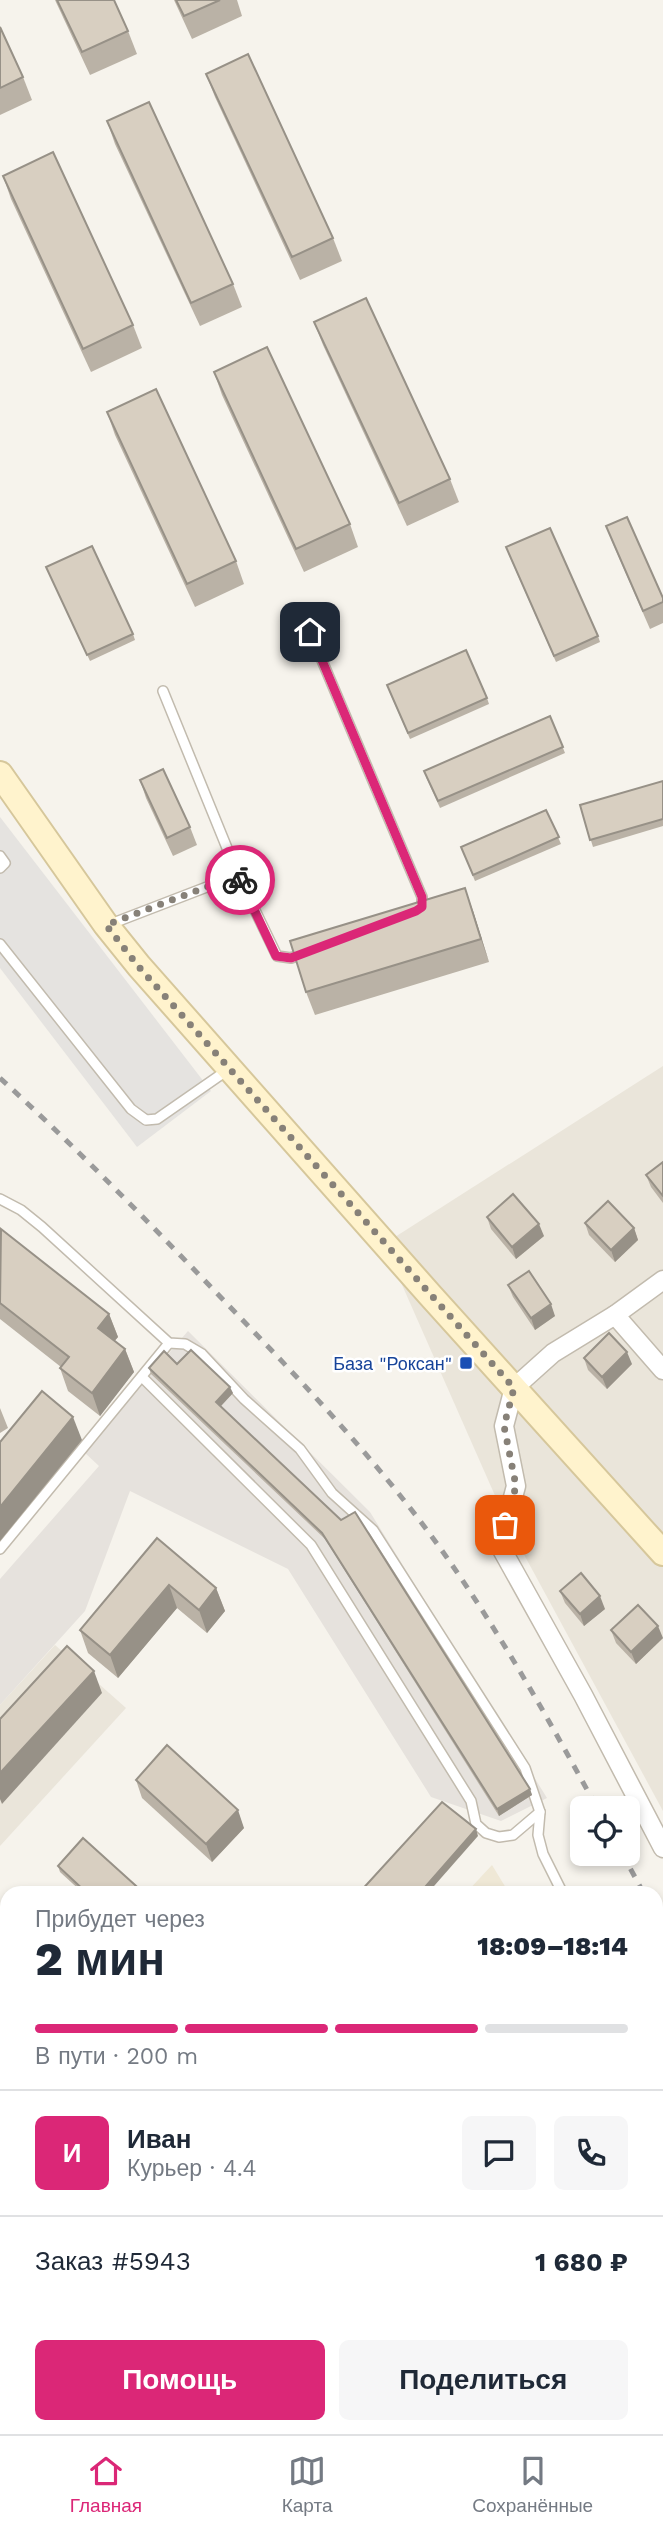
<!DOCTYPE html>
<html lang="ru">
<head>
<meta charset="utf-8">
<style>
	body { margin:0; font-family:"Work Sans",sans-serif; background:#f6f6f7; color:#1f2937; height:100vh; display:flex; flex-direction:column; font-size:26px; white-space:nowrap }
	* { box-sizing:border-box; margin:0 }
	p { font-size:23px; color:#747a83 }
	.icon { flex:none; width:38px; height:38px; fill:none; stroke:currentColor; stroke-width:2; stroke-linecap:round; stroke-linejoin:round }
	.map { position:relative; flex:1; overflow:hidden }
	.drawer { position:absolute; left:0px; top:1886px; width:663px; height:548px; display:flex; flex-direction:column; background:#fff; border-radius:21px 21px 0 0; box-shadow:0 4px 10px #0003 }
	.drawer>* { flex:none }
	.controls { position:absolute; left:570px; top:1796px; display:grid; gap:14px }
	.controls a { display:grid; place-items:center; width:70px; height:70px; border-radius:10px; background:#fff; box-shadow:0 4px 10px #0003; font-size:35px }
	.pin { position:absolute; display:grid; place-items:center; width:60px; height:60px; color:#fff; margin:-30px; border-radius:14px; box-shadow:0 4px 10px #0006 }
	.courier { position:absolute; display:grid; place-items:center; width:70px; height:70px; margin:-35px; border:5px solid #db2777; border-radius:50%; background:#fff; color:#222; box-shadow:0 2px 9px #0007 }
	.overview em { font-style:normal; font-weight:800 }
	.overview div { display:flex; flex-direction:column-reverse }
	.overview { display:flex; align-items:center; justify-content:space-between; height:119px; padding:0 35px }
	h1 { font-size:46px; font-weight:800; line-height:52px }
	.bar { display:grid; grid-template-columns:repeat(4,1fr); gap:10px 7px; align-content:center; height:84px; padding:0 35px }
	.bar i { height:9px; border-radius:5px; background:#e0e1e3 }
	.bar .current { background:#db2777 }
	.bar p { grid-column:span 4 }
	.line { display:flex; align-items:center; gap:18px; padding:0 35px; border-top:2px solid #e0e1e3 }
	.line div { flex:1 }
	.round { display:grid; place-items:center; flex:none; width:74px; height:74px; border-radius:10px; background:#f6f6f7 }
	.button { display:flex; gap:14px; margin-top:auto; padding:14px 35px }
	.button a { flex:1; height:80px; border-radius:10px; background:#db2777; color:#fff; font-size:28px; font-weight:800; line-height:80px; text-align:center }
	.button a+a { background:#f6f6f7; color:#1f2937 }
	.tabs { display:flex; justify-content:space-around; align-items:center; height:98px; border-top:2px solid #e0e1e3; background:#fff; font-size:19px; color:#747a83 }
	.tabs a { display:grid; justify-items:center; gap:4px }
	.tabs .current { color:#db2777 }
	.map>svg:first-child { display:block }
	.residential { fill:#eae5da }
	.industrial { fill:#e6e2dd }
	.education { fill:#efe8d6 }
	.parking { fill:#e5e3e0 }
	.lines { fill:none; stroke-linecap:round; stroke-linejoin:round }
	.lane-casing { stroke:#c2bbae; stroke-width:12 }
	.street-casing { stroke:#c2bbae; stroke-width:21 }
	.secondary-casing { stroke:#d6c79b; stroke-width:28 }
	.lane { stroke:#fff; stroke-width:9 }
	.street { stroke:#fff; stroke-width:18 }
	.secondary { stroke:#fff3cd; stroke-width:24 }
	.rail { stroke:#9a9a9a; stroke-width:5; stroke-dasharray:9 9; stroke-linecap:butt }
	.wall { fill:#bab2a6 }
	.shaded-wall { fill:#979187 }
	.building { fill:#d8cfc1; stroke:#979187; stroke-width:2 }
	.done { stroke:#878178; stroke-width:7; stroke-dasharray:0 12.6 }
	.route { stroke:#db2777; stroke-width:9 }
	.transit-dot { fill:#1a4fb4; stroke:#fff; stroke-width:2.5 }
	.labels { text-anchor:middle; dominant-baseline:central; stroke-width:5; stroke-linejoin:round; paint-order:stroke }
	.transit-label { font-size:18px; fill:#164399; stroke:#fff; text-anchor:end }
</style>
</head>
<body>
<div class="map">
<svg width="663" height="2434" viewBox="0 0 663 2434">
	<rect width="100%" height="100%" fill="#f6f3ec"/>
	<g class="residential">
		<polygon points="663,1066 663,1811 508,1525 384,1244"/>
		<polygon points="55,1645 126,1708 0,1846 0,1705"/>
		<polygon points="0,2102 7,2108 7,2427 349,2427 356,2434 11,2434 0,2423"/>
	</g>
	<polygon class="industrial" points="188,1331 370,1512 547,1798 501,1821 431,1797 288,1569 130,1491 85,1611 0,1705 0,1579 99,1466 84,1452"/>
	<g class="education">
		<polygon points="492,1865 509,1893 466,1893"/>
		<polygon points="656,2148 663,2160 663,2265 656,2271"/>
	</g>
	<polygon class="parking" points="0,817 211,1091 137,1147 0,968"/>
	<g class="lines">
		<g class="lane-casing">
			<g id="lane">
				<polyline points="310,632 422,897 422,907 419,909"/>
				<polyline points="163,691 238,875"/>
				<polyline points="0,856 5,863 0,868"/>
				<polyline points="108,925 238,875 277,956 291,958 305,953"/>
				<polyline points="0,944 131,1109 146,1120 157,1119 229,1069"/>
				<polyline points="0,1199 21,1210 42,1227 169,1343 185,1344 202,1354 244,1399 300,1449 332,1493 373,1530 525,1768 540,1812 538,1835 543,1854 563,1894"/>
				<polyline points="142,1377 311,1545 471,1801 476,1824 486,1833 499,1837 513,1835 540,1812"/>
				<polyline points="0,1549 169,1343"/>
				<polyline points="656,2053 663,2065"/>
			</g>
		</g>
		<g class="street-casing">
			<g id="street">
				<polyline points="663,1280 615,1315 553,1353 514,1388 504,1426 516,1486 500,1546 583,1695 663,1848"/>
				<polyline points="615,1315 663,1370"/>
				<polyline points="0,2123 6,2111"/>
				<polyline points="0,2150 7,2157"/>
				<polyline points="0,2358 7,2368"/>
				<polyline points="45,2427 50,2434"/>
				<polyline points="259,2427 266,2434"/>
				<polyline points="411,2434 418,2427"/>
			</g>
		</g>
		<g class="secondary-casing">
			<polyline id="secondary" points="0,774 106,925 139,966 430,1295 663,1553"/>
		</g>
		<use href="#lane" class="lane"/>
		<use href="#street" class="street"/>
		<use href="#secondary" class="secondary"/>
		<g class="rail">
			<path d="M0,1078C81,1152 157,1231 233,1310C305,1385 377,1461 438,1545C498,1629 548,1718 597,1808"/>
			<polyline points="622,1853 644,1894"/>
			<polyline points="656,1916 663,1929"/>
		</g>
	</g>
	<g class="wall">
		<polygon points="55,0 114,0 128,31 137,54 90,75"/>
		<polygon points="174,0 237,0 242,16 192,39"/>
		<polygon points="0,27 23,77 32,100 0,115"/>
		<polygon points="206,74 333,238 342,261 300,280 215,97"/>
		<polygon points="107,121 233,284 242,307 200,326 115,144"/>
		<polygon points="3,176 133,325 142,348 91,372 11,199"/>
		<polygon points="314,322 450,479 459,502 407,526 323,345"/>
		<polygon points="214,372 350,524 358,547 304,572 222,395"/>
		<polygon points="107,412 236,561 244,584 195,607 115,435"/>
		<polygon points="606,526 663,598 663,623 650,629 613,544"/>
		<polygon points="508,553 598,636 600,642 556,662"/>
		<polygon points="46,567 133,634 135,640 90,661"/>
		<polygon points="389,691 487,698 489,704 410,739"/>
		<polygon points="550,716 565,753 440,808 426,777"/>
		<polygon points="140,780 190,827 197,845 173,856 146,798"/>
		<polygon points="663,781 663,826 593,847 580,805"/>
		<polygon points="546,810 561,844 475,881 461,847"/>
		<polygon points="473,911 489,962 315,1015 306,992"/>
		<polygon points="663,1162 663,1203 651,1187 646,1175"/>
		<polygon points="487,1217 544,1236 516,1259 491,1229"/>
		<polygon points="585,1223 634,1228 638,1240 615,1262 589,1235"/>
		<polygon points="0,1230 109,1314 118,1337 114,1341 125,1349 134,1372 100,1416 68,1391 60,1368 61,1367 0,1319"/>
		<polygon points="508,1285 555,1316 535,1330 513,1297"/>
		<polygon points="584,1358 632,1364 607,1389 588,1370"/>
		<polygon points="177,1364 233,1393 221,1406 530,1789 532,1795 499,1816 325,1539 151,1374 149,1368"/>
		<polygon points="0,1408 8,1428 0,1433"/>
		<polygon points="157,1538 216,1588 225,1611 207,1633 177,1608 118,1678 88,1653 80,1630"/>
		<polygon points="560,1591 605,1609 584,1626 565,1603"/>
		<polygon points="611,1630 663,1638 636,1664 616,1643"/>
		<polygon points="136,1780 244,1828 212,1862 142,1798"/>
		<polygon points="58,1866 145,1894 84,1894 60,1872"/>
		<polygon points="7,1912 7,1982 0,1976 0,1916"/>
		<polygon points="0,2158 7,2162 7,2290 0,2284"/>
		<polygon points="663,2237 663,2266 656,2248 656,2241"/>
		<polygon points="656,2322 663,2332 663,2434 660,2434 655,2427 656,2427"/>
		<polygon points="169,2427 237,2427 244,2434 175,2434"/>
	</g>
	<g class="shaded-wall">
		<polygon points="465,888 473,911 489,962 481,939"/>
		<polygon points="539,1224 544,1236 516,1259 512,1247"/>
		<polygon points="634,1228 638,1240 615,1262 611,1250"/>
		<polygon points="551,1304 555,1316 535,1330 531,1318"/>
		<polygon points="109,1314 118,1337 106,1351 98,1328"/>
		<polygon points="125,1349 134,1372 100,1416 92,1393"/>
		<polygon points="627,1352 632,1364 607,1389 602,1377"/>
		<polygon points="230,1387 233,1393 219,1408 216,1402"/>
		<polygon points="73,1417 82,1440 0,1541 0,1507"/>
		<polygon points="169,1585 177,1608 118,1678 110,1655"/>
		<polygon points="216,1588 225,1611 207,1633 199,1610"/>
		<polygon points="600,1596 605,1609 584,1626 580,1614"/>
		<polygon points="658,1626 663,1638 636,1664 631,1652"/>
		<polygon points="94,1671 102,1693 2,1804 0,1799 0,1773"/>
		<polygon points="530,1789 532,1795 499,1816 497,1809"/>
		<polygon points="238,1810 244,1828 212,1862 206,1844"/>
		<polygon points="476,1829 478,1836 427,1894 419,1894"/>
		<polygon points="7,2050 7,2067 0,2075 0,2058"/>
		<polygon points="658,2210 663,2223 656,2230 656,2213"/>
		<polygon points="509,2427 547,2427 539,2434 501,2434"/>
	</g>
	<g class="building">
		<polygon points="57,0 114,0 128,31 82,52"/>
		<polygon points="176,0 220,0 184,16"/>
		<polygon points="0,27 23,77 0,88"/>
		<polygon points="248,54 333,238 292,257 206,74"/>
		<polygon points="149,102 233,284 191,303 107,121"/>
		<polygon points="53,152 133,325 83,349 3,176"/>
		<polygon points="366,298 450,479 399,503 314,322"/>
		<polygon points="267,347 350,524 296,549 214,372"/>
		<polygon points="156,389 236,561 187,584 107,412"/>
		<polygon points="627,517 663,598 663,602 643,611 606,526"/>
		<polygon points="550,528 598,636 554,656 506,547"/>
		<polygon points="92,546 133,634 87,655 46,567"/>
		<polygon points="466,650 487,698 408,733 387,685"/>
		<polygon points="550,716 563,747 438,801 424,771"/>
		<polygon points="163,769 190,827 167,838 140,780"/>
		<polygon points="663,781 663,819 590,840 580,805"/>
		<polygon points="546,810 559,837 473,875 461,847"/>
		<polygon points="465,888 481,939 306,992 290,941"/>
		<polygon points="663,1162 663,1196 646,1175"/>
		<polygon points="513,1194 539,1224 512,1247 487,1217"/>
		<polygon points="608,1201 634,1228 611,1250 585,1223"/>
		<polygon points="1,1229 109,1314 98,1328 125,1349 92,1393 60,1368 69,1357 0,1303"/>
		<polygon points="529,1271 551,1304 531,1318 508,1285"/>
		<polygon points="609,1333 627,1352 602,1377 584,1358"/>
		<polygon points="191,1350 230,1387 216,1402 341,1520 355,1512 530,1789 497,1809 322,1533 149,1368 164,1351 177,1364"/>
		<polygon points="42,1391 73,1417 0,1507 0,1442"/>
		<polygon points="157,1538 216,1588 199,1610 169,1585 110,1655 80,1630"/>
		<polygon points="581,1573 600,1596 580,1614 560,1591"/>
		<polygon points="638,1605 658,1626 631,1652 611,1630"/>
		<polygon points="67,1646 94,1671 0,1773 0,1719"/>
		<polygon points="167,1745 238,1810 206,1844 136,1780"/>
		<polygon points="442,1802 476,1829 419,1894 358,1894"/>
		<polygon points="83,1838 145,1894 88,1894 58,1866"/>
		<polygon points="5,1911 7,1912 7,1978 0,1972 0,1916"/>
		<polygon points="0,2044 7,2050 0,2058"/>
		<polygon points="1,2157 7,2162 7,2274 0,2268 0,2158"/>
		<polygon points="663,2237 663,2256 656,2246 656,2241"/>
		<polygon points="656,2322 663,2332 663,2429 656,2418"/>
		<polygon points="173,2427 237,2427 244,2434 179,2434"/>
		<polygon points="420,2427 509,2427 501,2434 411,2434"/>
	</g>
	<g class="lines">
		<polyline class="done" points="240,880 238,875 106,925 139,967 514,1388 504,1426 516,1486 505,1525"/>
		<polyline class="route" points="240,880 276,956 291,958 416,911 422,907 422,897 310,632"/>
	</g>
	<rect class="transit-dot" x="459" y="1356" width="14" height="14" rx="3.5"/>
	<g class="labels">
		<g class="transit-label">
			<text x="452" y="1363">База "Роксан"</text>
		</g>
	</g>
</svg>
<div class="controls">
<a><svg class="icon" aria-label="locate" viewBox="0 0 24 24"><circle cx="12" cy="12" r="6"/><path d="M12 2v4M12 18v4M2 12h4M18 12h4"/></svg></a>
</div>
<div class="pin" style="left:505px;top:1525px;background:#ea580c"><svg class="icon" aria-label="bag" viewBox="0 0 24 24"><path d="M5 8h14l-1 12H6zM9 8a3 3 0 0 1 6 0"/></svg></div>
<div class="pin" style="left:310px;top:632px;background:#1f2937"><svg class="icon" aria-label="home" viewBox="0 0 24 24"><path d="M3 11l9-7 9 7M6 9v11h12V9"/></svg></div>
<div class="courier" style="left:240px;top:880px"><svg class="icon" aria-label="bike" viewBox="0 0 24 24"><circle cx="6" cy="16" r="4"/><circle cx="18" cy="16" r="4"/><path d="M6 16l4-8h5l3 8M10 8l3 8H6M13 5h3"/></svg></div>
<section class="drawer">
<div class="overview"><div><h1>2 мин</h1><p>Прибудет через</p></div><em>18:09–18:14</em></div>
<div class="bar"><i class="current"></i><i class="current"></i><i class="current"></i><i></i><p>В пути · 200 m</p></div>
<div class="line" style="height:126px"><b class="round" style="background:#db2777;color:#fff">И</b><div><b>Иван</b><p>Курьер · 4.4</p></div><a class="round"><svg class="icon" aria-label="chat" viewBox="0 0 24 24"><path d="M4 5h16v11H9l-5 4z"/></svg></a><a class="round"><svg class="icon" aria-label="phone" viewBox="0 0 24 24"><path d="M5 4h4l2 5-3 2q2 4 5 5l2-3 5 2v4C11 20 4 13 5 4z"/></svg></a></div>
<div class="line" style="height:91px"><div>Заказ #5943</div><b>1 680 ₽</b></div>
<div class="button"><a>Помощь</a><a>Поделиться</a></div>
</section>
</div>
<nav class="tabs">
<a class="current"><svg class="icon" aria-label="home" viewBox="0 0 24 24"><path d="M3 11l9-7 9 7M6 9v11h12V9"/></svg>Главная</a>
<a><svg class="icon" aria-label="map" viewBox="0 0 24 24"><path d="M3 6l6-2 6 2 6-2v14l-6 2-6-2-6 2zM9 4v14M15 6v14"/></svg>Карта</a>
<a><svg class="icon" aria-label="saved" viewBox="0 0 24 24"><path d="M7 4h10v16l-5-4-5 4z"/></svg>Сохранённые</a>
</nav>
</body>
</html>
